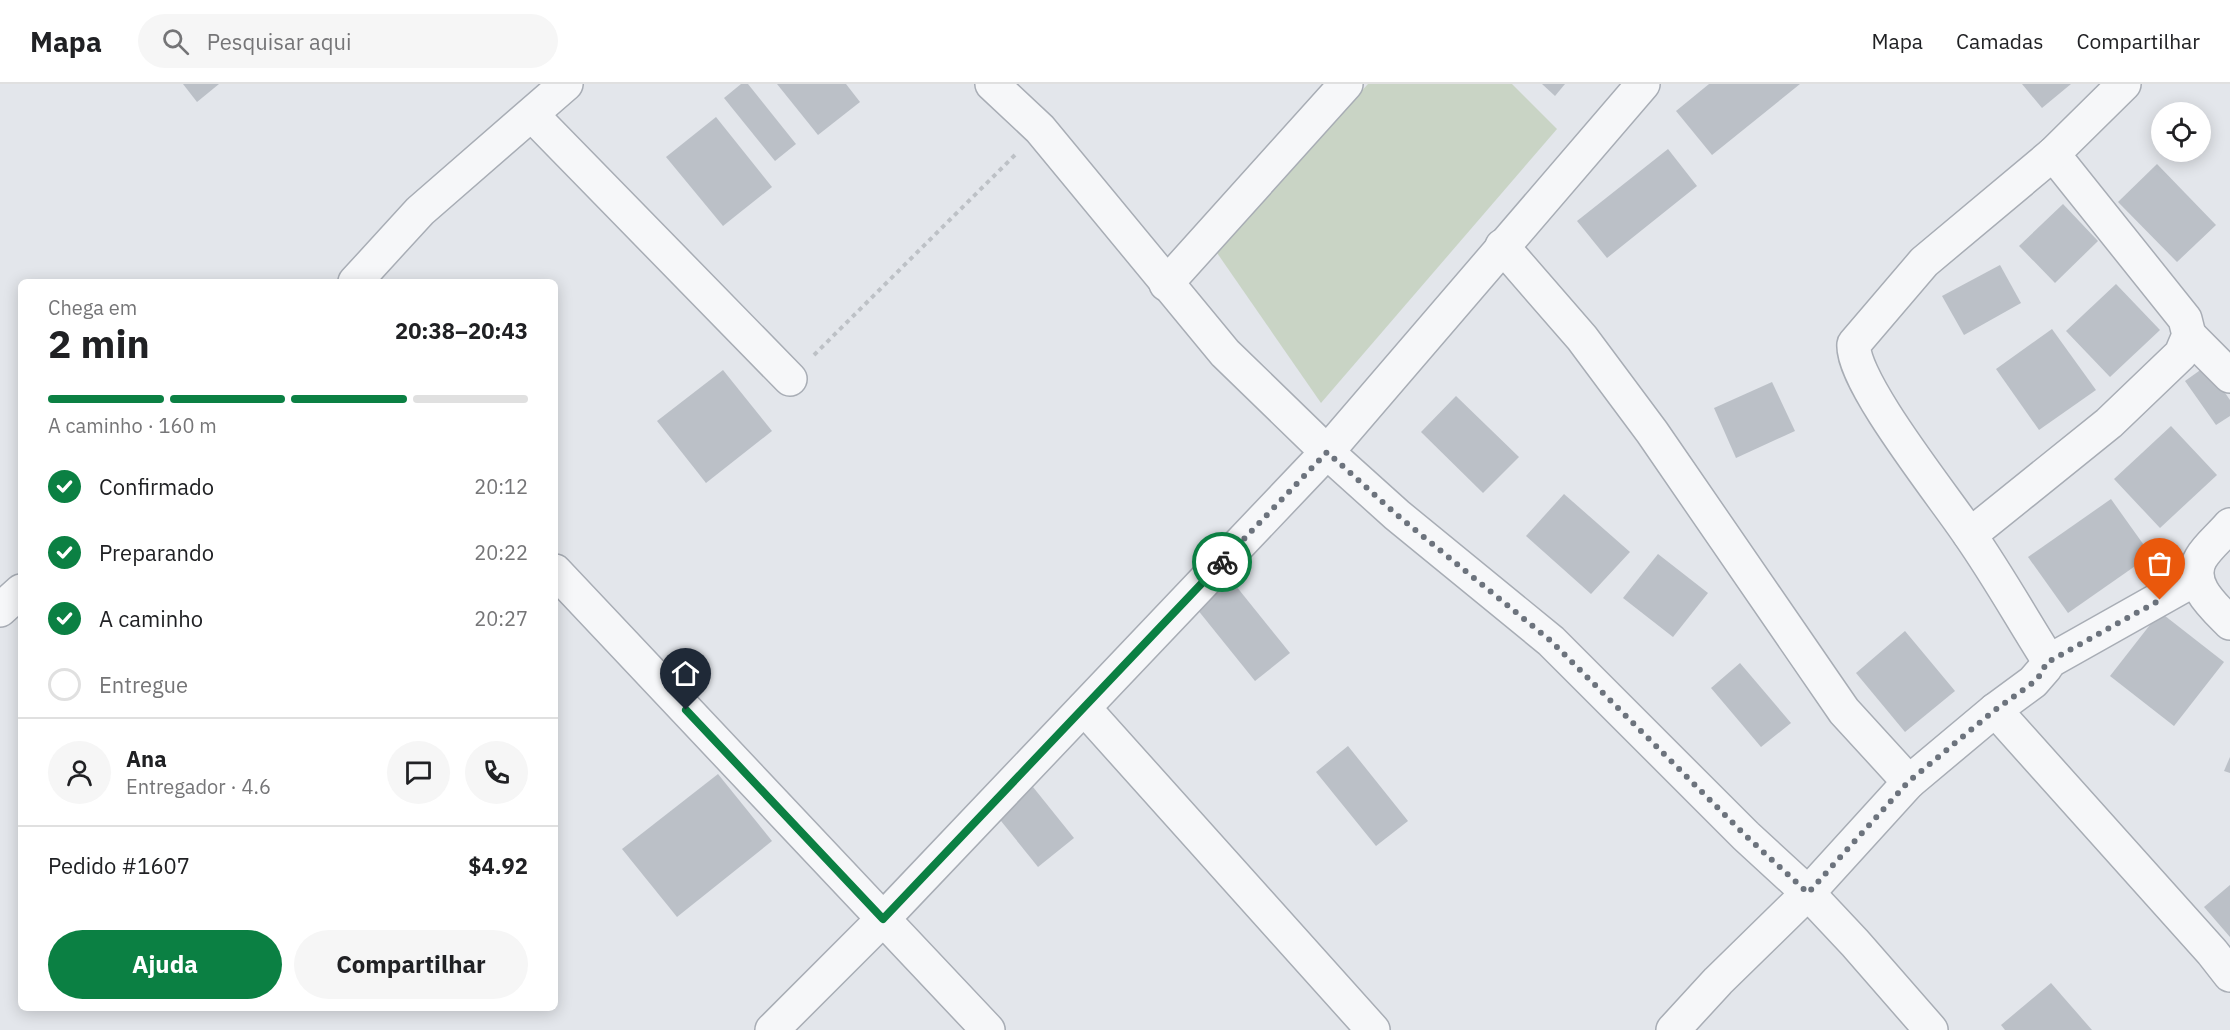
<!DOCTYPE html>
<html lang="pt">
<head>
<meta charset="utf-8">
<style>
	body { margin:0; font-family:"IBM Plex Sans",sans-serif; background:#f6f6f6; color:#202124; height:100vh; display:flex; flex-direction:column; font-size:22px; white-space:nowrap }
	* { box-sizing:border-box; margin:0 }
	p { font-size:20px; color:#757577 }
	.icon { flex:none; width:33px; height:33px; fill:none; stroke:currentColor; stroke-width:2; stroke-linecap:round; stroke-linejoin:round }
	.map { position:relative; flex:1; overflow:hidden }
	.sheet { position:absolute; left:18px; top:195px; width:540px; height:732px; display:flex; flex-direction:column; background:#fff; border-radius:9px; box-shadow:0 3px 15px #0003 }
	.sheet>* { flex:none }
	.fabs { position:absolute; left:2151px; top:18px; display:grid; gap:12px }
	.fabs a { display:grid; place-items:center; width:60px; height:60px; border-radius:50%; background:#fff; box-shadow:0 3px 15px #0003; font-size:30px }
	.pin { position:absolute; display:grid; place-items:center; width:51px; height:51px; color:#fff; margin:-62px -26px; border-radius:50% 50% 50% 0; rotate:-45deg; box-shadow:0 0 6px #0007 }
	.pin .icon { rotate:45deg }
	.courier { position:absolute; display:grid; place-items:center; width:60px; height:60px; margin:-30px; border:4px solid #0b8043; border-radius:50%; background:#fff; color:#222; box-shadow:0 2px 8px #0007 }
	.overview em { font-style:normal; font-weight:800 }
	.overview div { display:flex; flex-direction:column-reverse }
	.overview { display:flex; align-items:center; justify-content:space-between; height:102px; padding:0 30px }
	h1 { font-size:39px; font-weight:800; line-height:45px }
	.bar { display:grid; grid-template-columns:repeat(4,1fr); gap:9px 6px; align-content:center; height:72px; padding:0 30px }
	.bar i { height:8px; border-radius:4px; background:#e0e0e0 }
	.bar .current { background:#0b8043 }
	.bar p { grid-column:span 4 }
	.line { display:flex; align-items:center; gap:15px; padding:0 30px; border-top:2px solid #e0e0e0 }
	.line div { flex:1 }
	.round { display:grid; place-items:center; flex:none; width:63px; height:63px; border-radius:32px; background:#f6f6f6 }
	ol { padding:0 30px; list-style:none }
	li { display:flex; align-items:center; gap:18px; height:66px }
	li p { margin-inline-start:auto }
	li .icon { padding:6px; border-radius:50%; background:#0b8043; color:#fff; stroke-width:4 }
	li:last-child { color:#757577 }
	li i { width:33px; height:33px; border:3px solid #e0e0e0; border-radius:50% }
	.button { display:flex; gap:12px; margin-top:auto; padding:12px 30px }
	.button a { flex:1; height:69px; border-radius:36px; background:#0b8043; color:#fff; font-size:24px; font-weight:800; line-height:69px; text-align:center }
	.button a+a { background:#f6f6f6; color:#202124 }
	header { display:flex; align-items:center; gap:36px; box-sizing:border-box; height:84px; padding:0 30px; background:#fff; border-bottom:2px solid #e0e0e0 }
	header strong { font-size:28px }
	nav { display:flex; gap:33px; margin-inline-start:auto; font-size:21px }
	.search { width:420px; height:54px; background:#f6f6f6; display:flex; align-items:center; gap:15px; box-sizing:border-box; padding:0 21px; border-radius:33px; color:#757577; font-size:22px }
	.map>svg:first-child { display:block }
	.green { fill:#c9d4c5 }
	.building { fill:#bbc0c7 }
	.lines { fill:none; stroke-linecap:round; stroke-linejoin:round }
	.minor-casing { stroke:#a8adb5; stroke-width:36 }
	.path { stroke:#bdc1c6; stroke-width:4; stroke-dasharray:4.5 4.5; stroke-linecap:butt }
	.minor { stroke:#f6f7f9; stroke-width:33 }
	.done { stroke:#6c737d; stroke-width:6; stroke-dasharray:0 10.8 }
	.route { stroke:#0b8043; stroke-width:8 }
</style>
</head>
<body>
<header>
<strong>Mapa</strong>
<div class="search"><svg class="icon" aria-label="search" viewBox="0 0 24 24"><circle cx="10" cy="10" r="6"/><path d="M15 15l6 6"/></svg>Pesquisar aqui</div>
<nav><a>Mapa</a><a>Camadas</a><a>Compartilhar</a></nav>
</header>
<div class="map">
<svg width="2230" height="946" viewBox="0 0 2230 946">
	<rect width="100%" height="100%" fill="#e3e6eb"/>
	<polygon class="green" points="1368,0 1512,0 1557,45 1321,319 1215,166"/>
	<g class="building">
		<polygon points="183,0 219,0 197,18"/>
		<polygon points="741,0 748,0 796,60 775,77 724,14"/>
		<polygon points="777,0 846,0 860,18 818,51"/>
		<polygon points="1542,0 1565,0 1555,12"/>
		<polygon points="1709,0 1800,0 1712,71 1676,27"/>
		<polygon points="2022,0 2071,0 2042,24"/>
		<polygon points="716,33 772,103 723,142 666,73"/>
		<polygon points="1668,65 1697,102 1607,174 1577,137"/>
		<polygon points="2157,80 2216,141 2177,178 2118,118"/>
		<polygon points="2063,120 2098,157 2055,199 2019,162"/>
		<polygon points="2000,181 2021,219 1964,251 1942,212"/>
		<polygon points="2116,200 2160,246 2110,293 2066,247"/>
		<polygon points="2052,245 2096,306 2039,346 1996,285"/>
		<polygon points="2206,282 2230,316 2230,332 2216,341 2185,297"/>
		<polygon points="723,286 772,347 706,399 657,337"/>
		<polygon points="1772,298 1795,347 1736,374 1714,324"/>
		<polygon points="1456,312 1519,373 1483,409 1421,348"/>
		<polygon points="2171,342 2217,391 2160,444 2114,395"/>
		<polygon points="1564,410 1630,468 1591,510 1526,452"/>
		<polygon points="2111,415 2151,471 2068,529 2028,473"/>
		<polygon points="1658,470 1708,509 1673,553 1623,514"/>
		<polygon points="1232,497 1290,569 1255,597 1197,525"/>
		<polygon points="2160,528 2224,578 2174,642 2110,592"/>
		<polygon points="1905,547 1955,607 1905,648 1856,589"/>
		<polygon points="1740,579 1791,639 1761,663 1711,604"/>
		<polygon points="1348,662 1408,737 1376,762 1316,688"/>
		<polygon points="2230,673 2230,689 2224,687"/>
		<polygon points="718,690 772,757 677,833 622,765"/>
		<polygon points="1033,703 1074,754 1038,783 997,732"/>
		<polygon points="2230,801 2230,853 2204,823"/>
		<polygon points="2051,899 2092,946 2005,946 2001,941"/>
	</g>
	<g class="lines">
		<g class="minor-casing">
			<g id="minor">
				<polyline points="992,0 1040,45 1225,269 1327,368 1397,431 1551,557 1746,752 1808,809 1855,859 1931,946"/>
				<polyline points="532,31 790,295"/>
				<polyline points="1502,162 1582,254 1652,348 1844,627 1909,698"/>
				<polyline points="355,198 420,127 566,0"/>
				<polyline points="1166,200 1346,0"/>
				<polyline points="2189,251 2230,292"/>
				<path d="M2230,441C2221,452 2208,462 2201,474C2186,499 2214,523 2230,539"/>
				<polyline points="1970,451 2109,339 2181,270 2189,251 2185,235 2053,70"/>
				<polyline points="555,487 988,946"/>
				<polyline points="0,526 21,507"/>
				<polyline points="2046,579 2197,494"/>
				<polyline points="1084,624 1373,946"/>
				<polyline points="1995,626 2212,868 2230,891"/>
				<polyline points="772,946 883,835 1327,368 1643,0"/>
				<path d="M1673,946L1718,897L1808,809L1909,698L1995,626L2033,598L2046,583L2047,574C2021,533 1997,490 1969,450C1946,415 1850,296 1854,260L1924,178L2053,70L2124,0"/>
			</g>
		</g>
		<polyline class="path" points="814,271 1017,69"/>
		<use href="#minor" class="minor"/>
	</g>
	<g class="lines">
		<polyline class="done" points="1222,478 1327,368 1397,431 1551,557 1746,752 1808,809 1908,698 1995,626 2034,598 2042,589 2046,579 2160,516"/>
		<polyline class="route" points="686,626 883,835 1222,478"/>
	</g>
</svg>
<div class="fabs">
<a><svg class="icon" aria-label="locate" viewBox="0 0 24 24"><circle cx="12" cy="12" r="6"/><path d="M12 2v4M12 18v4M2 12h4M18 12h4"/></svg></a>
</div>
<div class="pin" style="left:2160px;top:516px;background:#ea580c"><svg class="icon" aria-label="bag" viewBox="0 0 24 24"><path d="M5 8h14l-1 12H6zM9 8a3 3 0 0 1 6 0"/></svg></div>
<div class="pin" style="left:686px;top:626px;background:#1f2937"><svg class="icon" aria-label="home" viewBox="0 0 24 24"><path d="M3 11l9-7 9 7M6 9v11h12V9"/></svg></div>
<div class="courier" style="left:1222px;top:478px"><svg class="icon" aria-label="bike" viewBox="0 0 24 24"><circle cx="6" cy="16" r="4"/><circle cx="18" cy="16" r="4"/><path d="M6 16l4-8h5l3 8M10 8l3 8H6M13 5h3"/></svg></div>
<section class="sheet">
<div class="overview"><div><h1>2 min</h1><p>Chega em</p></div><em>20:38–20:43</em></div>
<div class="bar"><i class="current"></i><i class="current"></i><i class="current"></i><i></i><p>A caminho · 160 m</p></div>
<ol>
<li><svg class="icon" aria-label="check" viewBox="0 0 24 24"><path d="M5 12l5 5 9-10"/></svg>Confirmado<p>20:12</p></li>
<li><svg class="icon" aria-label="check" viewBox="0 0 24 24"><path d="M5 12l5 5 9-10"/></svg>Preparando<p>20:22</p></li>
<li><svg class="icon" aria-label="check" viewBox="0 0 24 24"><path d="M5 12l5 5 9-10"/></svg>A caminho<p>20:27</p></li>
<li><i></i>Entregue</li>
</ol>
<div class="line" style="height:108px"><a class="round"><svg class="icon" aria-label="person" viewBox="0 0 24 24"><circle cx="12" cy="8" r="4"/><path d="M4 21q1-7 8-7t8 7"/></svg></a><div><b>Ana</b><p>Entregador · 4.6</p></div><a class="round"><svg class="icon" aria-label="chat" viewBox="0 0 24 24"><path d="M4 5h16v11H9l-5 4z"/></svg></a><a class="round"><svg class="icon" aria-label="phone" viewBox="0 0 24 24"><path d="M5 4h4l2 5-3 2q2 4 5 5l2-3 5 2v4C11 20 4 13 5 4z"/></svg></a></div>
<div class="line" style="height:78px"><div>Pedido #1607</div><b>$4.92</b></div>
<div class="button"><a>Ajuda</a><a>Compartilhar</a></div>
</section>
</div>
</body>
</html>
